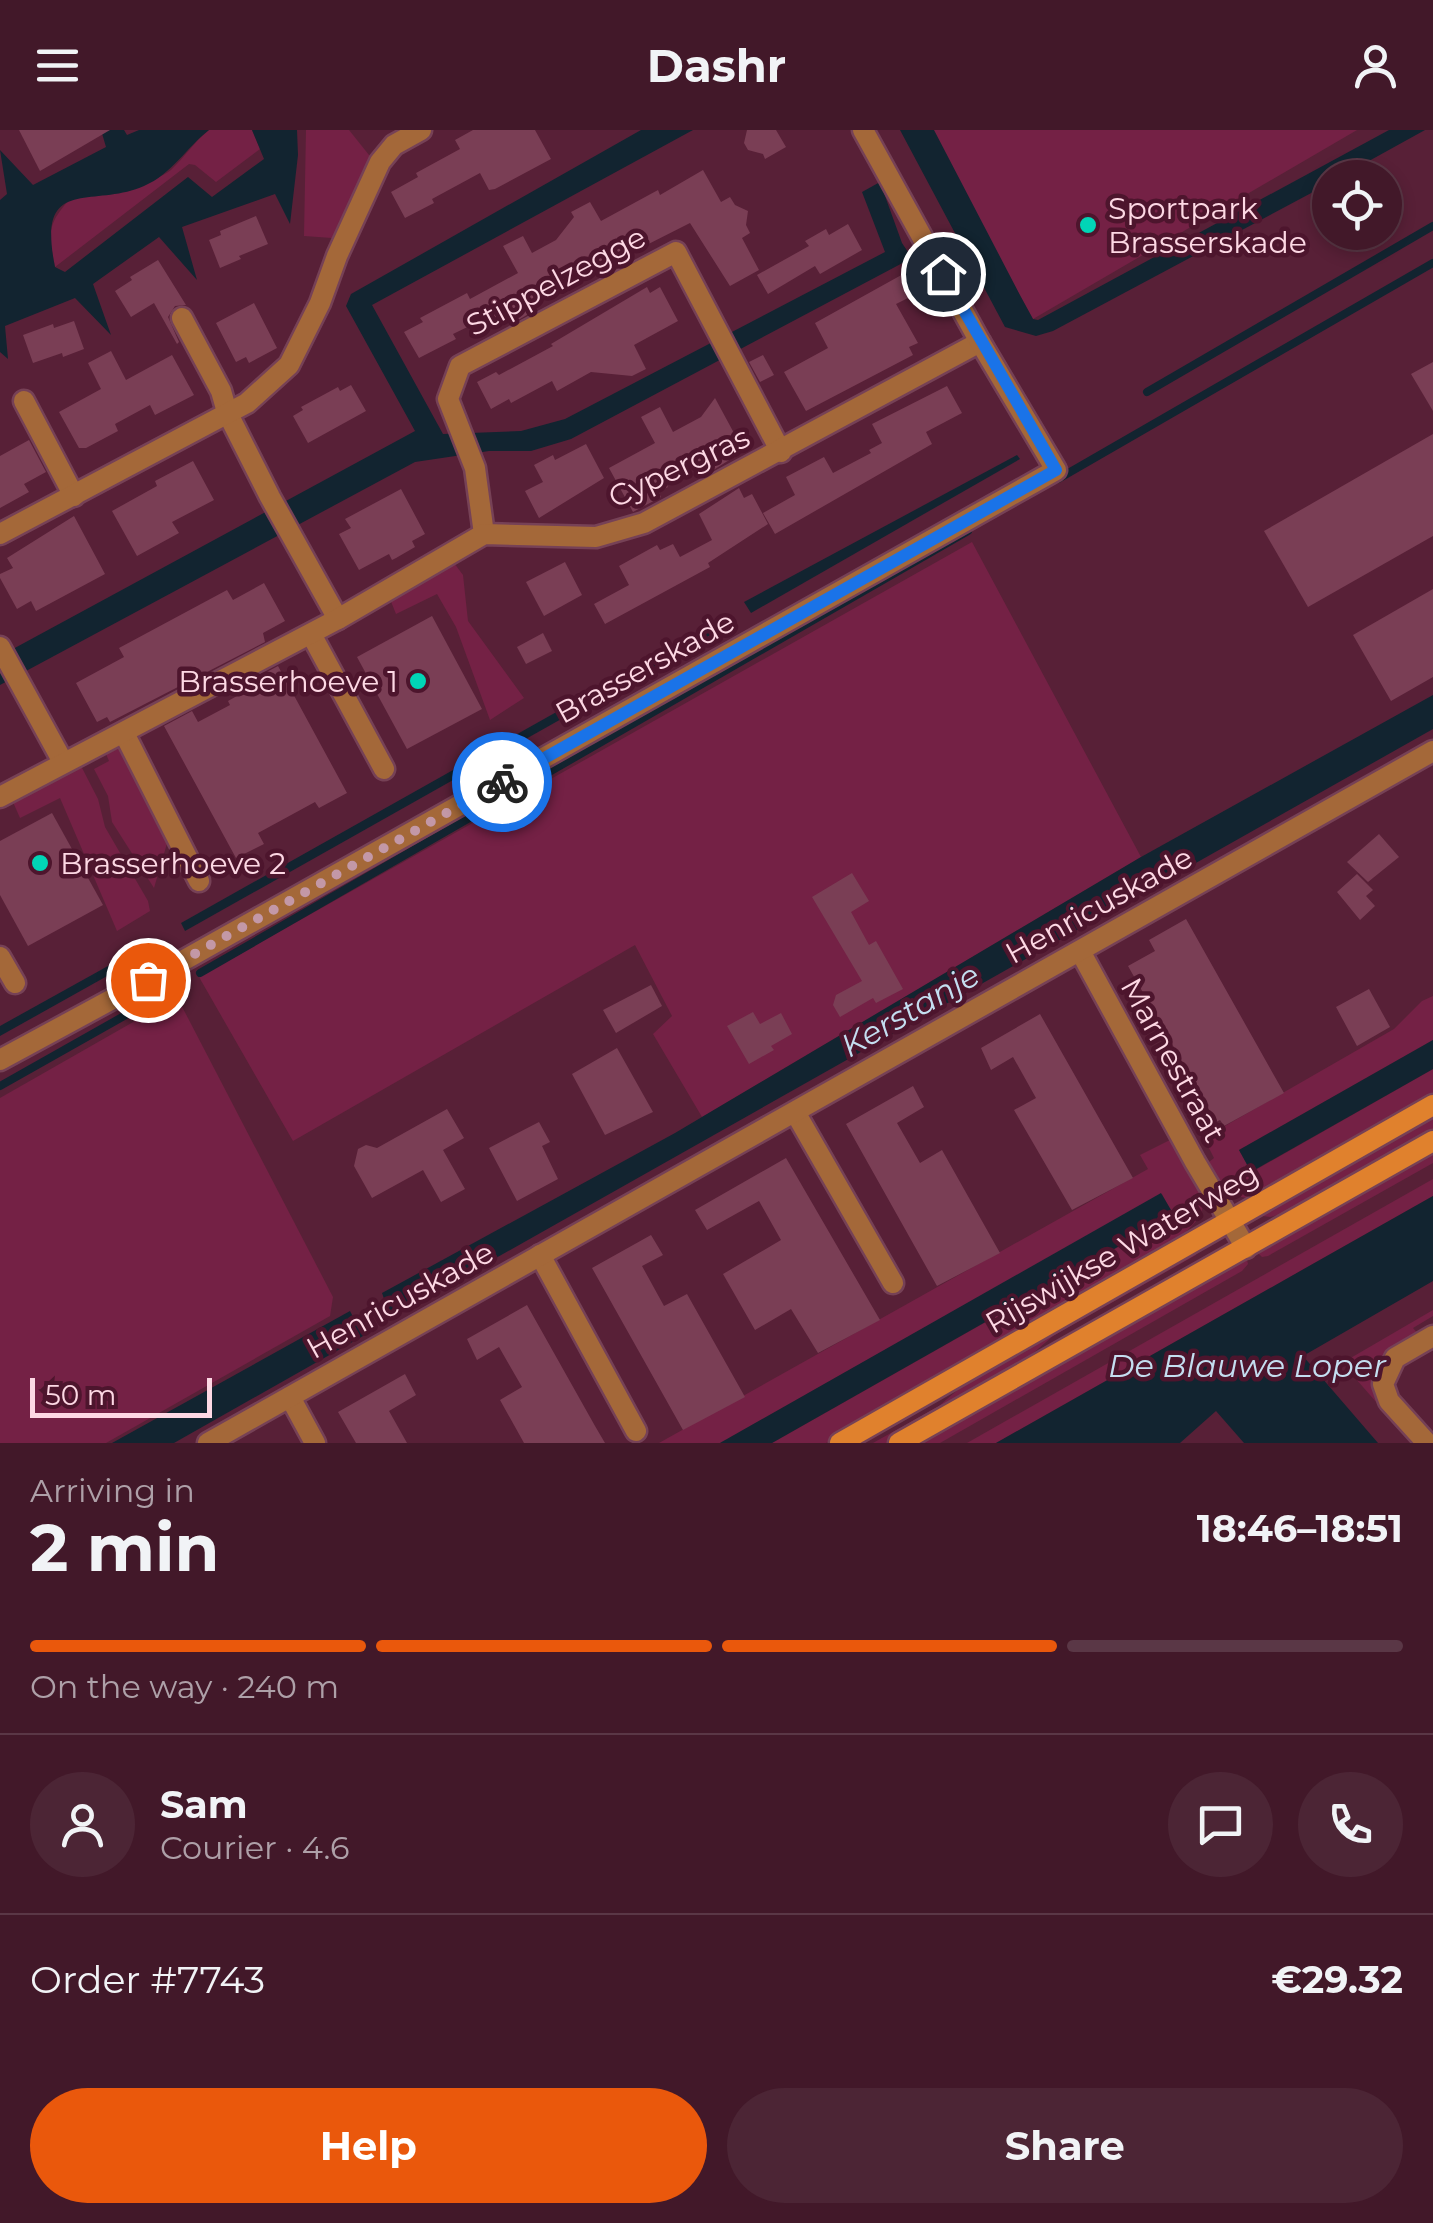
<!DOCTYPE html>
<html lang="en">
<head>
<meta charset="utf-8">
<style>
	body { margin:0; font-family:Montserrat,sans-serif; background:#4c2535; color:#f1f3f6; height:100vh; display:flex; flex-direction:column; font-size:38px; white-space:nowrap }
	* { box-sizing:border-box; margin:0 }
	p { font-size:32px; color:#aea0a8 }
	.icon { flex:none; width:55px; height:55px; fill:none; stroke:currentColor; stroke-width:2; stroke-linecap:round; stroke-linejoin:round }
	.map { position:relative; height:1313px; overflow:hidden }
	.details { display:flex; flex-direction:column; background:#421829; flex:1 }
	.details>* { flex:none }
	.tools { position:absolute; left:1312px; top:30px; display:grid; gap:20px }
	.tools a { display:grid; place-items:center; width:90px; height:90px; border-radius:50%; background:#421829; box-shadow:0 5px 15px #0003,0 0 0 2px #5a3746; font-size:50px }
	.scale { position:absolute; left:30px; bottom:25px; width:182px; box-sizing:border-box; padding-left:10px; border:5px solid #fdd8e4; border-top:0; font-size:28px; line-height:35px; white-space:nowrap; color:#fdd8e4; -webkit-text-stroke:8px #4d152d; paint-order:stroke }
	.pin { position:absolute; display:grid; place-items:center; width:85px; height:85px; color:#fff; margin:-42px; border:5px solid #fff; border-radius:50%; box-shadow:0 2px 10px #0007 }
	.courier { position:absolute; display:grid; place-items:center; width:100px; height:100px; margin:-50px; border:8px solid #1a73e8; border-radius:50%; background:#fff; color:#222; box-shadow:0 2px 12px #0007 }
	.overview em { font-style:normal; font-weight:700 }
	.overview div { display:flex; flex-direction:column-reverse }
	.overview { display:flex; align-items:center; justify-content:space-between; height:170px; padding:0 30px }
	h1 { font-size:65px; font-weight:700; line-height:75px }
	.bar { display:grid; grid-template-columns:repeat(4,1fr); gap:15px 10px; align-content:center; height:120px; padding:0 30px }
	.bar i { height:12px; border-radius:8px; background:#5a3746 }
	.bar .active { background:#ea580c }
	.bar p { grid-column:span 4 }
	.line { display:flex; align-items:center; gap:25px; padding:0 30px; border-top:2px solid #5a3746 }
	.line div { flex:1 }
	.round { display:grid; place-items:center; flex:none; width:105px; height:105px; border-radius:52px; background:#4c2535 }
	.button { display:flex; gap:20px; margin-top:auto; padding:20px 30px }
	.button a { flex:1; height:115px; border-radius:60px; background:#ea580c; color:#fff; font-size:40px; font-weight:700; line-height:115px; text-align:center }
	.button a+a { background:#4c2535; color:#f1f3f6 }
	header { display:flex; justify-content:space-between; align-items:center; height:130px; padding:0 30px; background:#421829; font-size:45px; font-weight:700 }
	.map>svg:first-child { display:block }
	.green { fill:#742145 }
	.water { fill:#122430 }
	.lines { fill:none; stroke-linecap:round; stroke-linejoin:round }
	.stream { stroke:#122430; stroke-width:8 }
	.building { fill:#7a3e55 }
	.street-casing { stroke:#764156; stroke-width:25 }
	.secondary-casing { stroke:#764156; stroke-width:25 }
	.street { stroke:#a46839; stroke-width:20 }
	.secondary { stroke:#e0812d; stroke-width:20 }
	.done { stroke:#c398a7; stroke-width:10; stroke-dasharray:0 18 }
	.route { stroke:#1a73e8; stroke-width:12 }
	.poi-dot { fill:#01d5b6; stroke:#4d152d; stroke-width:4 }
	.labels { text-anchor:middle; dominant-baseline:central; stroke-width:9; stroke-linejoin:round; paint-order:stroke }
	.poi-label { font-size:30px; fill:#fdd8e4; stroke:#4d152d; text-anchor:start }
	.street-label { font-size:30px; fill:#fdd8e4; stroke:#4d152d }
	.water-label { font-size:32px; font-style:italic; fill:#c4def0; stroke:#4d152d }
</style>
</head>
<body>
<header><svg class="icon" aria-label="menu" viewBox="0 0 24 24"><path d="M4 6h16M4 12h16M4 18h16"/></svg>Dashr<svg class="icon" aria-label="person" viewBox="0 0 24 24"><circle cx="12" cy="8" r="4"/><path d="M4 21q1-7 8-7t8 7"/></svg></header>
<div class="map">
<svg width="1433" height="1313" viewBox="0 0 1433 1313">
	<rect width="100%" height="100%" fill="#582037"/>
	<g class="green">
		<path d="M209,0H252L260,19L216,52L195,35L189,34L55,137C48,103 47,94 71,68C93,65 155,54 171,40C185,27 192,14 209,0Z"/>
		<polygon points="306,0 349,0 373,30 332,108 304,106"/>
		<polygon points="928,0 1357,0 1033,189"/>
		<polygon points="972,412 1141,727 702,987 653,904 672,886 635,815 293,1011 199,847"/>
		<polygon points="454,433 463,445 468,491 524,568 490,590 456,497 437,464 396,484 390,469"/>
		<polygon points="120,618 168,710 154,758 112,692 108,666 94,639 109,631 106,624"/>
		<polygon points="80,634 98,669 105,697 148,771 150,781 117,801 60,668 20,688 13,672"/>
		<path d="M1433,866V910L1239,1020L1252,1042L1433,939V969L1254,1069C1227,1067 1221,1053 1209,1032L1214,1028L1204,1008L1394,899L1422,871Z"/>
		<polygon points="177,867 333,1167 330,1186 106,1313 0,1313 0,968"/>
		<polygon points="1433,982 1433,1004 1286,1083 1270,1087 1256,1085"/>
		<path d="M1172,1009C1206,1068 1224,1075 1163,1121L826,1313H772L1173,1086L1162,1064L720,1313H659L1148,1039L1140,1025Z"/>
		<polygon points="1433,1017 1433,1033 1268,1126 1262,1127 1255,1120"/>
		<polygon points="1433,1049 1433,1066 996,1313 967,1313"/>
		<polygon points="1197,1121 1196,1125 1053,1206 1008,1245 888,1313 873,1313 939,1276 984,1237"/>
		<polygon points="1246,1126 1248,1134 1242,1141 940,1313 912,1313"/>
		<path d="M1433,1180V1186L1413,1198L1419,1205C1392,1218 1380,1221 1375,1252L1421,1313H1412L1342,1233Z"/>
	</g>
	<g class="water">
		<path d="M101,0H124L127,5L139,0H209C186,18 172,44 144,56C92,79 36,44 55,137L65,142L188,47L212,67L264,29L252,0H297L298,25L290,94L275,64L182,97L197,150L159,107L93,154L111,205L75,168L5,196L8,229L0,222V70L7,64L0,20L33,55L106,17Z"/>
		<polygon points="641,0 693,0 372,175 443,304 521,301 565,289 885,122 862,62 880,52 902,113 912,128 571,309 531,321 489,321 415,332 0,555 0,526 415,301 346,176 351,164"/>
		<polygon points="900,0 934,0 1021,167 1033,189 1038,190 1389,0 1425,0 1340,47 1330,48 1330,53 1053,201 1036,206 1005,197"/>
		<polygon points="1017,325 1020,329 751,483 744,472"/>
		<polygon points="727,486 730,494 185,801 181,793"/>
		<polygon points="1433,565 1433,599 395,1185 388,1180 382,1163 675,1003 1141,727"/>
		<polygon points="153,811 159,817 0,906 0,896"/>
		<polygon points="1433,910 1433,939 1251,1042 1239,1020"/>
		<polygon points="1161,1063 1174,1085 772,1313 720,1313"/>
		<polygon points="1433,1066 1433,1151 1303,1226 1378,1313 1244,1313 1216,1281 1180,1313 996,1313"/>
		<polygon points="350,1181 363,1206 174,1313 112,1313"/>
	</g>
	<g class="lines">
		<g class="stream">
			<polyline points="1147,262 1433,96"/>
			<polyline points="1058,349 1433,133"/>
			<polyline points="200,843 968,401"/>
			<polyline points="0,956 179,855"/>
		</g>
	</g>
	<g class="building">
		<polygon points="19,0 110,0 40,41"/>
		<polygon points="473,0 535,0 551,29 495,59 489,60 480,43 432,69 434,73 405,88 391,62 418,47 416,43 460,19 455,10"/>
		<polygon points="747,0 776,0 786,17 765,29 763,24 748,20 744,13"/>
		<polygon points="703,40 721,72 730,67 735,75 748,81 746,95 750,103 742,108 759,140 730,156 690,93 528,175 532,182 513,193 511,189 492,199 486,188 453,204 456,209 419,228 404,202 423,192 420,188 467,163 470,169 518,143 503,116 523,106 532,123 556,110 574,87 571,82 590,72 601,91 658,60 660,65"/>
		<polygon points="256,86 268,114 239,126 241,129 220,138 209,110 221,105 220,101"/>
		<polygon points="848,94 862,120 820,144 815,136 768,164 757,145 809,116 805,111 826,99 829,105"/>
		<polygon points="158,130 186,175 175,176 168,187 179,212 177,214 154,173 131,187 115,161 132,150 130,147"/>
		<polygon points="905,143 916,164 896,174 918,213 909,217 913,225 806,281 784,242 828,218 815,193"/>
		<polygon points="647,157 650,163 660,157 678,191 634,215 646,239 632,246 591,242 557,261 552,251 511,273 509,269 491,279 477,252 496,242 499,245 553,216 551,214"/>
		<polygon points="254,173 277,218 249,233 246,227 236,232 216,193"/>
		<polygon points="74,191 84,219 63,227 62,223 33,233 23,205 53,194 54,198"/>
		<polygon points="111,221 126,250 172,225 194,265 155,285 150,275 115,294 118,301 86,318 79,318 59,282 101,259 88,233"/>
		<polygon points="763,225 774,245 760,252 749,232"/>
		<polygon points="1433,232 1433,281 1411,244"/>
		<polygon points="351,255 366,281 308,313 293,286 303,280 301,277 338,257 340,261"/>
		<polygon points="947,256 962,283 926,302 932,314 775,404 763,383 795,365 786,347 824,327 833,343 871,323 869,320 882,313 872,294"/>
		<polygon points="715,268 741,316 731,321 734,327 707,344 700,331 664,349 668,357 659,362 661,367 633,382 609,338 655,313 641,287 660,277 673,302 701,287"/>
		<polygon points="1433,304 1433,406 1308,477 1264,401"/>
		<polygon points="29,310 46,342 24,354 29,362 0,378 0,326"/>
		<polygon points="586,314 604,348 539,388 525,361 543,352 534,335 553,325 555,330"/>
		<polygon points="193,331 214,370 172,392 179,403 137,426 112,381 157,356 155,351"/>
		<polygon points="739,358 744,368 752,364 768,394 708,433 710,437 605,494 594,474 629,455 619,436 657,415 660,420 673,414 680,427 712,410 699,384"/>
		<polygon points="401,359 425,404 412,411 415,417 396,428 392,430 389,424 359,440 339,404 351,398 345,389"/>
		<polygon points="74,386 105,444 36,481 31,471 17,479 0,448 0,444 13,438 7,428"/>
		<polygon points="565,432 582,465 544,486 526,452"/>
		<polygon points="264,453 285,491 263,503 265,512 110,592 107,587 97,592 76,553 124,527 119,518 227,460 233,470"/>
		<polygon points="1433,459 1433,547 1391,571 1353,505"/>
		<polygon points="432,486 482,579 407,619 357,527"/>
		<polygon points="543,503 552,521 526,534 517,517"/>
		<polygon points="278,536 347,663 319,678 315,672 258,703 264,714 236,728 164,596 192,581 198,592 230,575 228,571 253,557 250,551"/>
		<polygon points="52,683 103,775 28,816 0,765 0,711"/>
		<polygon points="1379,704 1399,727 1368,752 1347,732"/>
		<polygon points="852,743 869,771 851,782 869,815 876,811 903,859 876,873 873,868 840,887 833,875 836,865 862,851 812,767"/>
		<polygon points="1357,744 1373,760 1366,766 1375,776 1360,790 1337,762"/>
		<polygon points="1186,789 1284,963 1224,996 1220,990 1216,992 1128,836 1155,821 1149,810"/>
		<polygon points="651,855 662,876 616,903 603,880"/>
		<polygon points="1369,859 1390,897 1357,916 1336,877"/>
		<polygon points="753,882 760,894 781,883 792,904 771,916 774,920 749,934 727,896"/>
		<polygon points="1040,884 1133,1048 1072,1080 1014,980 1036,968 1013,927 991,940 981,918"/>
		<polygon points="617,918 653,982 605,1005 572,944"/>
		<polygon points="913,956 924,977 897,993 920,1033 942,1020 1000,1123 937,1156 846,994"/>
		<polygon points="447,979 464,1008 443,1020 465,1059 441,1072 423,1040 372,1068 354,1036 358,1019 366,1015 377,1018"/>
		<polygon points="539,992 550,1012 542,1016 558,1049 517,1071 489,1018"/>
		<polygon points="786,1028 880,1190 818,1223 791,1179 755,1200 723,1144 781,1110 759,1071 707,1100 695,1080"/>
		<polygon points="651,1105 663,1125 642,1136 664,1176 687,1164 745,1267 683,1300 592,1138"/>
		<polygon points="527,1175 595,1296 605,1313 524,1313 500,1270 522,1257 499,1217 477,1230 467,1209"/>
		<polygon points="405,1244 416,1265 389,1281 407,1313 356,1313 338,1282"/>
	</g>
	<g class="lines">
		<g class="street-casing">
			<g id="street">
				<polyline points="182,188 221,261 227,282 270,367 338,489"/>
				<polyline points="24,271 74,366"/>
				<polyline points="0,404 247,273 289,235 320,173 337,126 380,32 394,15 421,0"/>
				<polyline points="484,404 475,338 448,269 460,236 676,122 781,322"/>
				<polyline points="311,504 384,639"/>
				<polyline points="0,517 63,632"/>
				<polyline points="124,603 199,751"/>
				<polyline points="0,667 338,489 484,404 596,407 644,393 980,212"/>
				<polyline points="1080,821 1195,1032 1246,1118"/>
				<polyline points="0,827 15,853"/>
				<polyline points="0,930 177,834 1056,340 980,212 863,0"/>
				<polyline points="795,982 893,1153"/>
				<polyline points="540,1125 636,1301"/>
				<polyline points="290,1267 315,1313"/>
				<polyline points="208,1313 1433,621"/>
				<polyline points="1427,1313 1389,1271 1383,1254 1395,1228 1433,1206"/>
			</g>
		</g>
		<g class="secondary-casing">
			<g id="secondary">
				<polyline points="840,1313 1433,975"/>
				<polyline points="899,1313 1433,1011"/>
			</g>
		</g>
		<use href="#street" class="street"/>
		<use href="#secondary" class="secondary"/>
	</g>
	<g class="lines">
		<polyline class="done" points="148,850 502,652"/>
		<polyline class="route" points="502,652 1056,340 943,144"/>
	</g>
	<g class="poi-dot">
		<circle cx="1088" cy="95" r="10"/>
		<circle cx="418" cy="551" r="10"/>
		<circle cx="40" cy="733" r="10"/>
	</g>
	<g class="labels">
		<g class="poi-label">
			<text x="1108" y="78">Sportpark<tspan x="1108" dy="34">Brasserskade</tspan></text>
			<text x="398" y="551" text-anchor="end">Brasserhoeve 1</text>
			<text x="60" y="733">Brasserhoeve 2</text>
		</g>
		<g class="street-label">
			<text transform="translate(556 151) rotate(-28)">Stippelzegge</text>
			<text transform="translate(679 337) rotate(-25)">Cypergras</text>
			<text transform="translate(645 537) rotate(-29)">Brasserskade</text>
			<text transform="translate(1099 775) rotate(-29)">Henricuskade</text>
			<text transform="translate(1173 930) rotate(61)">Marnestraat</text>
			<text transform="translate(1122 1118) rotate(-30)">Rijswijkse Waterweg</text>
			<text transform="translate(400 1170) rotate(-29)">Henricuskade</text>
		</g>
		<g class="water-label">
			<text transform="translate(910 880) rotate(-30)">Kerstanje</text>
			<text x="1247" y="1235">De Blauwe Loper</text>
		</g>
	</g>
</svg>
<div class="tools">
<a><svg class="icon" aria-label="locate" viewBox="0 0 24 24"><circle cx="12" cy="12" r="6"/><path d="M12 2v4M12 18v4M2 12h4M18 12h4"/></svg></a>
</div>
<div class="scale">50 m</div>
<div class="pin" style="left:148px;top:850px;background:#ea580c"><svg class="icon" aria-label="bag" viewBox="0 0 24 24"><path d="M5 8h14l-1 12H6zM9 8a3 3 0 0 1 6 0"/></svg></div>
<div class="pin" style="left:943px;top:144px;background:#1f2937"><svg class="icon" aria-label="home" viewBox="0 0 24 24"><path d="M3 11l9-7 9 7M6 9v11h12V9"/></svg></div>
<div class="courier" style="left:502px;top:652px"><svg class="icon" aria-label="bike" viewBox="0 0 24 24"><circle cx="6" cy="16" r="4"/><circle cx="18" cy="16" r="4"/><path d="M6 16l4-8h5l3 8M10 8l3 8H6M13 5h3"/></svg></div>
</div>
<section class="details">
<div class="overview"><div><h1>2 min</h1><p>Arriving in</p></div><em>18:46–18:51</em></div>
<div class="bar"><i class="active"></i><i class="active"></i><i class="active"></i><i></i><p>On the way · 240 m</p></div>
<div class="line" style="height:180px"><a class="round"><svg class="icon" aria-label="person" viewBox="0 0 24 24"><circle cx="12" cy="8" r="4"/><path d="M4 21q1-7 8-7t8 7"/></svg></a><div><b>Sam</b><p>Courier · 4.6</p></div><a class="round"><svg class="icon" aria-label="chat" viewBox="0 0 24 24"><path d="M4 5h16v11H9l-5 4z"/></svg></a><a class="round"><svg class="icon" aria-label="phone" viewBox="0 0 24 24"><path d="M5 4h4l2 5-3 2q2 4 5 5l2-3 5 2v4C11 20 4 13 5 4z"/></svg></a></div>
<div class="line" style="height:130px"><div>Order #7743</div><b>€29.32</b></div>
<div class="button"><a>Help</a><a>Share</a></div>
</section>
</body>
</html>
